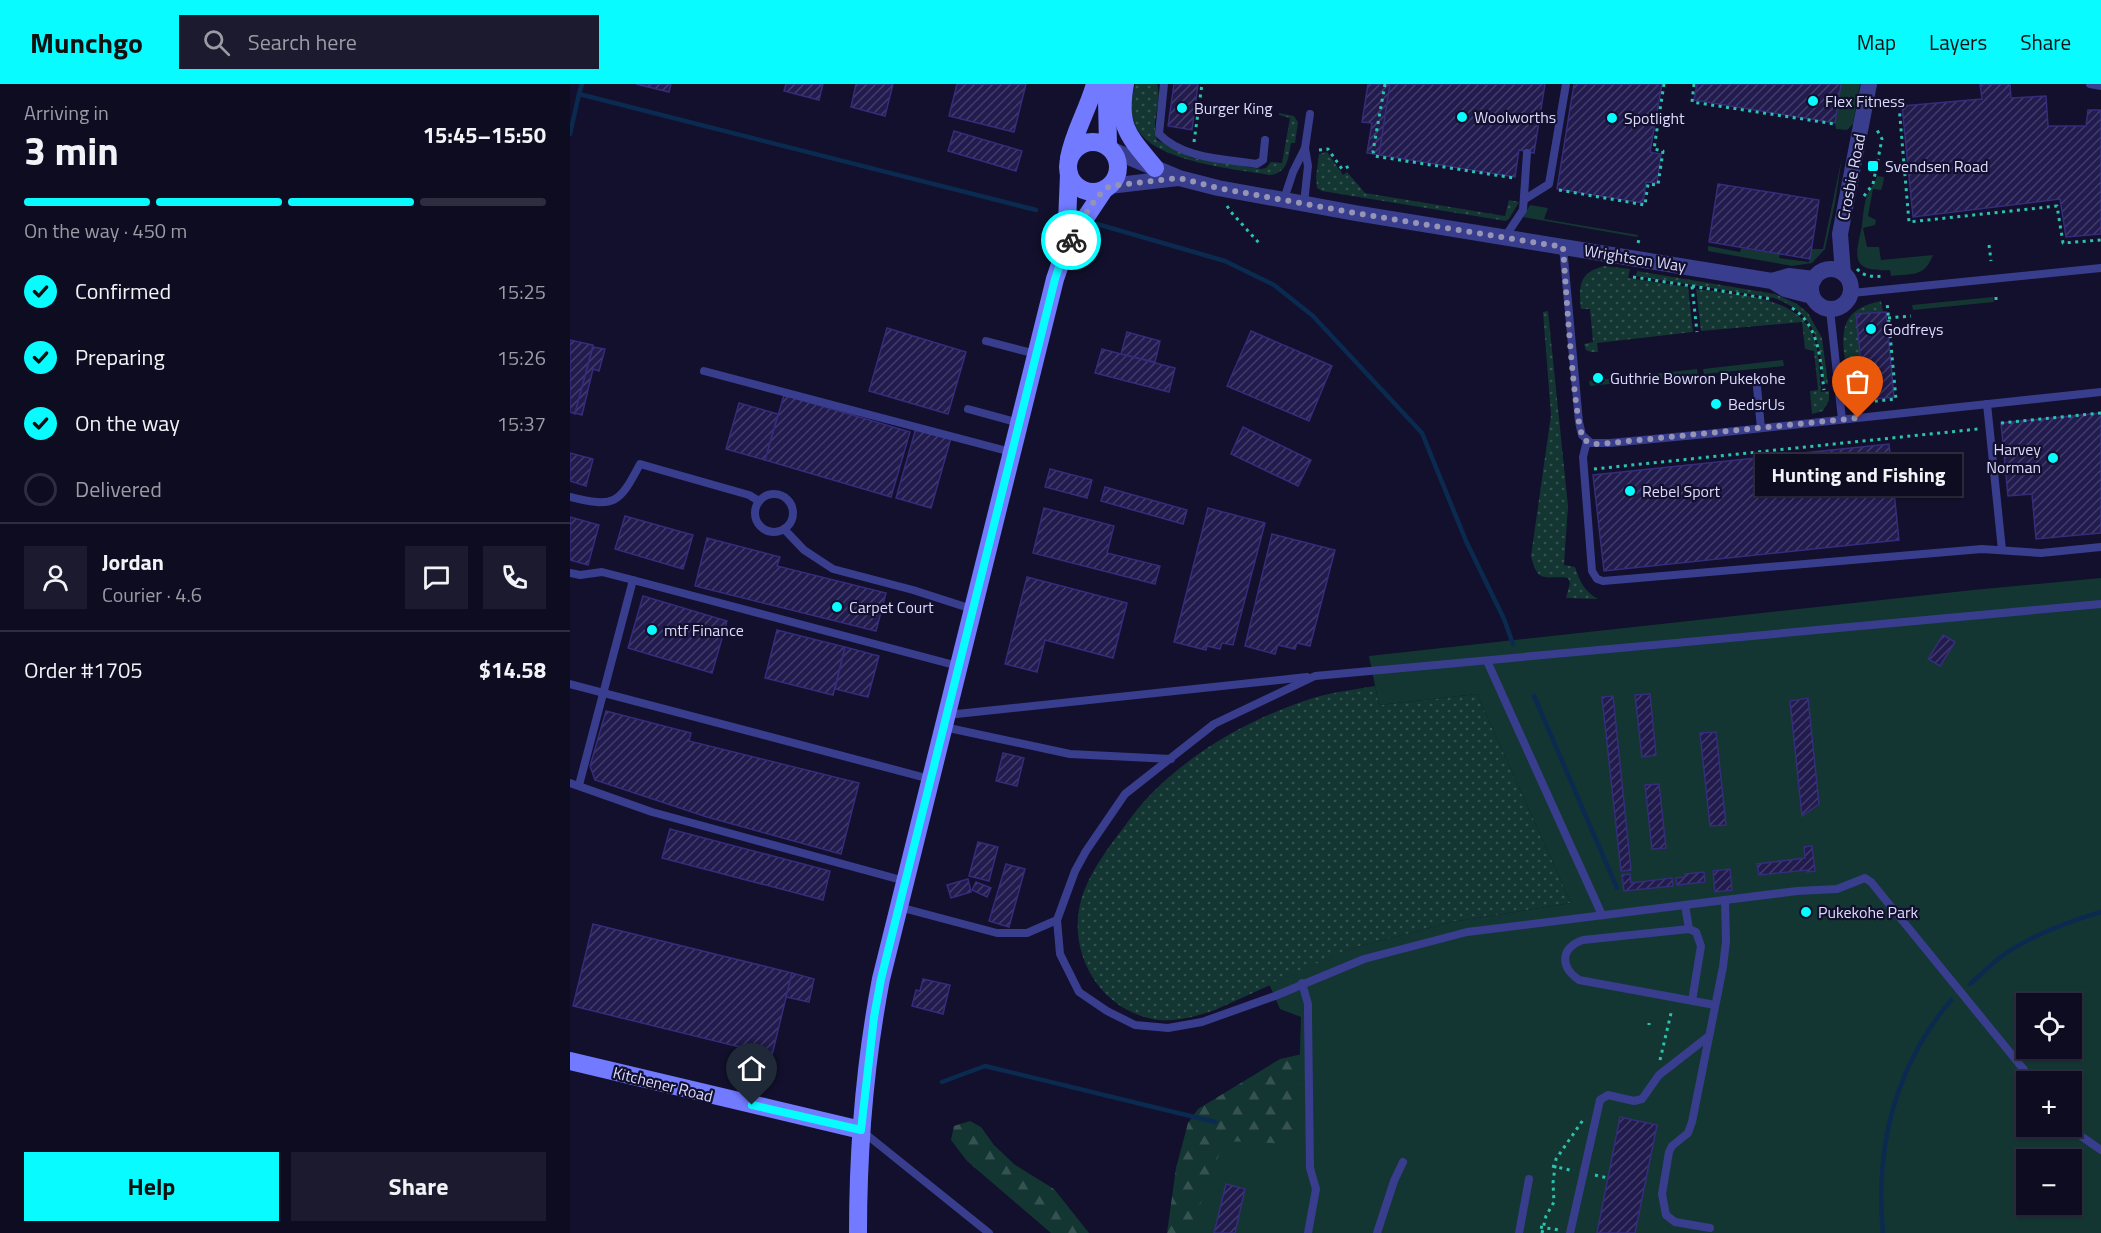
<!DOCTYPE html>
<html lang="en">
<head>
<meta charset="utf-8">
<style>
	body { margin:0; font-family:"Titillium Web",sans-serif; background:#1c1a2e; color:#f1f3f6; height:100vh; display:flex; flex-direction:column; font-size:22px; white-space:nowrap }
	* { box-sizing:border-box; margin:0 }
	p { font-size:20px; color:#9b9ba5 }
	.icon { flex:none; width:33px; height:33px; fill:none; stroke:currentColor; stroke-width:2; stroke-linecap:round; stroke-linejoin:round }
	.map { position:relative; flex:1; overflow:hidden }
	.panel { display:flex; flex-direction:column; background:#0e0c21; width:570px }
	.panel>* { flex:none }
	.buttons { position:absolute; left:1446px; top:909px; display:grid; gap:12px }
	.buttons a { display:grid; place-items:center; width:66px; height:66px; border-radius:0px; background:#0e0c21; box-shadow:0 2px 4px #0004,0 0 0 2px #2e2c3f; font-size:30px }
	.pin { position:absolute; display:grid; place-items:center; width:51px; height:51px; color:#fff; margin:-62px -26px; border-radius:50% 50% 50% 0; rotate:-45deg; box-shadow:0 0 6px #0007 }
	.pin .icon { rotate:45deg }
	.courier { position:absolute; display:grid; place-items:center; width:60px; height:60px; margin:-30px; border:4px solid #07fbff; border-radius:50%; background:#fff; color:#222; box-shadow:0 2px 8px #0007 }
	.bubble { position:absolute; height:42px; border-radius:0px; background:#0e0c21; box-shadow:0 2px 4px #0004,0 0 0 2px #2e2c3f; font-size:20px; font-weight:700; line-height:42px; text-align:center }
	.headline em { font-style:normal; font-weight:700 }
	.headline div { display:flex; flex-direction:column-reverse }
	.headline { display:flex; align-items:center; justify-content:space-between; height:102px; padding:0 24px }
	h1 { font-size:39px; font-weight:700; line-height:45px }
	.bar { display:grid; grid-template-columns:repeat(4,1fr); gap:9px 6px; align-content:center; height:72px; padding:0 24px }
	.bar i { height:8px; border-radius:4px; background:#2e2c3f }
	.bar .current { background:#07fbff }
	.bar p { grid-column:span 4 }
	.line { display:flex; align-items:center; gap:15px; padding:0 24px; border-top:2px solid #2e2c3f }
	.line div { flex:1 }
	.round { display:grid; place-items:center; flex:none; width:63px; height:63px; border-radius:0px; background:#1c1a2e }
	ol { padding:0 24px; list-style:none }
	li { display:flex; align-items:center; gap:18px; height:66px }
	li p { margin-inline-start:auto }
	li .icon { padding:6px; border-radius:50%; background:#07fbff; color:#111; stroke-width:4 }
	li:last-child { color:#9b9ba5 }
	li i { width:33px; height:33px; border:3px solid #2e2c3f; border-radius:50% }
	.cta { display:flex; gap:12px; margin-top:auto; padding:12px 24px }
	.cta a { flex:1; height:69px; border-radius:0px; background:#07fbff; color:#111; font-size:24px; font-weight:700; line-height:69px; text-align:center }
	.cta a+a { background:#1c1a2e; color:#f1f3f6 }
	header { display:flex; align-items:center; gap:36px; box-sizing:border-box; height:84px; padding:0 30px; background:#07fbff; color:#111 }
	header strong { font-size:28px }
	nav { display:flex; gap:33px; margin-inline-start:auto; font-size:21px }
	.search { width:420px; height:54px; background:#1c1a2e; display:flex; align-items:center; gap:15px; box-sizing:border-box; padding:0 21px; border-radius:0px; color:#9b9ba5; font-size:22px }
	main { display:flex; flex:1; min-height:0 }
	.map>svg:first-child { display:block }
	.grass { fill:url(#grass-dots) }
	.forest { fill:url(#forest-firs) }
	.garden { fill:#133632; fill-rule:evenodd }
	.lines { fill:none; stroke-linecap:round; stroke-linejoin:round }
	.stream { stroke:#0b2a50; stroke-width:4.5 }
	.building { fill:url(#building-hatch); stroke:#352c7b; stroke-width:1.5 }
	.path { stroke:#2bc3ad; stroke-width:3; stroke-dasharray:3 4.5; stroke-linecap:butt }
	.lane { stroke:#393d8d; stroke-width:8 }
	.street { stroke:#393d8d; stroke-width:16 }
	.secondary { stroke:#727aff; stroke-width:18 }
	.done { stroke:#9594b5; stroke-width:6; stroke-dasharray:0 10.8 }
	.route { stroke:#07fbff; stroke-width:8 }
	.poi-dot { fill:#07fbff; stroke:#12102c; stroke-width:2 }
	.labels { text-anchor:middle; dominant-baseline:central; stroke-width:4.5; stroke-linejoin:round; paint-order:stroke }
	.poi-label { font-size:16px; fill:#dcdbff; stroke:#12102c; text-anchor:start }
	.street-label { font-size:16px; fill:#dcdbff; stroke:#12102c }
</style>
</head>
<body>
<header>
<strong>Munchgo</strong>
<div class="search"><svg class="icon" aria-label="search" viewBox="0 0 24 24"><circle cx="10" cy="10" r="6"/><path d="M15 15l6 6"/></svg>Search here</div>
<nav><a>Map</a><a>Layers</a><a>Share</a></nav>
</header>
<main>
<section class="panel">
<div class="headline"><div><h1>3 min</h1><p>Arriving in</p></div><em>15:45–15:50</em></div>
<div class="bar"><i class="current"></i><i class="current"></i><i class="current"></i><i></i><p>On the way · 450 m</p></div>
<ol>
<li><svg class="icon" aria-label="check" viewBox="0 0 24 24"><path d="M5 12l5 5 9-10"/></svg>Confirmed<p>15:25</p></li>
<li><svg class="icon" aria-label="check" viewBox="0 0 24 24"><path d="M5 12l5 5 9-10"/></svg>Preparing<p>15:26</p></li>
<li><svg class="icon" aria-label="check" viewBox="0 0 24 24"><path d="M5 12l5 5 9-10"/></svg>On the way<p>15:37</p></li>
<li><i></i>Delivered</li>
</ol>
<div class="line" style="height:108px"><a class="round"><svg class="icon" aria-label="person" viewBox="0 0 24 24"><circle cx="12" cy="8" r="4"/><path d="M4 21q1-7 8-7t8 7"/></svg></a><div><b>Jordan</b><p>Courier · 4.6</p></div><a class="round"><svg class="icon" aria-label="chat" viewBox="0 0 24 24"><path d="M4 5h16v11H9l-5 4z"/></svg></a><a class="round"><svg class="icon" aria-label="phone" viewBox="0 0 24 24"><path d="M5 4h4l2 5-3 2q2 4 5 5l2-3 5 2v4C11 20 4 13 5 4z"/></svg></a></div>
<div class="line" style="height:78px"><div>Order #1705</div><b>$14.58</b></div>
<div class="cta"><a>Help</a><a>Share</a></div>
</section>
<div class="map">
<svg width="1531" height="1149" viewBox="0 0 1531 1149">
	<defs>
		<pattern id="grass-dots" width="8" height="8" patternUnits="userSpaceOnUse" patternTransform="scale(1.5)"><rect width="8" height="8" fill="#133632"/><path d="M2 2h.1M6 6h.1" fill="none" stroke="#355251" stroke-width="1.8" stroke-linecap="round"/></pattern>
		<pattern id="forest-firs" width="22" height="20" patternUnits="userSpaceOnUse" patternTransform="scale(1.5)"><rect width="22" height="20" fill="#133632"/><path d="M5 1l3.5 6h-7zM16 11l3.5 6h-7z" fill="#355251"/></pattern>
		<pattern id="building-hatch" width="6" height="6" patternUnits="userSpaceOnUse" patternTransform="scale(1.5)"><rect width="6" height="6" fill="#211b4e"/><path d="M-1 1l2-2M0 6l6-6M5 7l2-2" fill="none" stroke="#413c69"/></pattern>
	</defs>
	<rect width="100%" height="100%" fill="#12102c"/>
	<g class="grass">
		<path d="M565,0H587C593,19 580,38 587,56L622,74L691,85L696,84L701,78L712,79L720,34L709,31V29L724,32L728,38L725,59H721C718,74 718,89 700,91C665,85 586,78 567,45C559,31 561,15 565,0Z"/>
		<polygon points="757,68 773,91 777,88 795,109 935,132 939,116 949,118 940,133 936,137 752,107 747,104 746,93 749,70"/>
		<path d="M1034,182L1060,185L1058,194L1118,203L1123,248L1027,259L1028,268H1021L1016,266L1014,260L1023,258L1020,225H1011C1009,202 1008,189 1034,182Z"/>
		<path d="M1067,187L1205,210L1227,220L1238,229L1252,254L1258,300H1254C1249,258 1248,231 1204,214L1066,192Z"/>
		<path d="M1126,205C1163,211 1223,210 1242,249C1250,267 1249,289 1251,308L1259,307V316L1253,327L1242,330L1240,307L1248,306L1244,267L1235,265L1232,238L1131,247Z"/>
		<path d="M1311,217L1313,228L1295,316L1287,309L1286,297L1278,298C1274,259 1261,227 1311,217Z"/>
		<path d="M978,227L998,422L994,481L1005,483C1010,498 1014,507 1028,515L996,514L1000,499L998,494C975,491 968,501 961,472L981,331L973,228Z"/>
		<path d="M805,602L809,621L907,610L1001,819L882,838L780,865L645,926C624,933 600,940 578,934C525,921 496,863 512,813C519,790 539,762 554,743C562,732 570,721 580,711C622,668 676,637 734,617C756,609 781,606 805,602Z"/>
	</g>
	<g class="forest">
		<polygon points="907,900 636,1149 597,1149 606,1084 618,1039 628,1025 710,975 764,963"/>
		<polygon points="400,1037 411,1043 424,1061 445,1081 484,1105 519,1149 481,1149 397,1077 381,1056 384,1042"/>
	</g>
	<g class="garden">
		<polygon points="1271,0 1290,0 1283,40 1277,46 1266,45 1265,39"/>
		<polygon points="1272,73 1265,119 1255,165 1242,179 1222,182 1138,167 1138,162 1170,168 1171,164 1210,170 1209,174 1239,178 1241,165 1253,165"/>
		<path d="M1307,92L1314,93L1313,100L1311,106L1303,105L1298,132L1306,136L1305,141L1293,144L1297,163H1309L1311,176L1363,171C1354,194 1343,189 1321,192L1320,186C1280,188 1285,173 1292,142C1293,132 1294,118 1298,109C1301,103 1305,99 1307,92Z"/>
		<polygon points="960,121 978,124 974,135 1068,151 1067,153 953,133"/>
		<polygon points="1423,213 1424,218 1343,226 1342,221"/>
		<polygon points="1213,276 1214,282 1134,290 1133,285"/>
		<polygon points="1127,285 1128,291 1020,302 1019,297"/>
		<path d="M1531,494V1149H623L631,1118L654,1057L727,1060L731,933L710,925L699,900L780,865L882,838L1001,819L907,610L809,621L799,572L1403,506ZM1456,920H1502V964H1456ZM1456,998H1502V1042H1456ZM1456,1076H1502V1120H1456Z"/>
	</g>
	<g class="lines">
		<g class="stream">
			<polyline points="12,0 9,10 466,126"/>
			<polyline points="0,50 9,10"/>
			<polyline points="527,140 655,177 704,201 743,232 852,349 896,457 934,535 943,560"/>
			<polyline points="964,612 1047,804"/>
			<path d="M1400,900C1411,891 1421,880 1432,872C1462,851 1497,838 1531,828"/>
			<polyline points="372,998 415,982 645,1038"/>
			<path d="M1313,1149C1305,1063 1325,983 1381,916"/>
		</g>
	</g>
	<g class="building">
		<polygon points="66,0 101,0 99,8"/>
		<polygon points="216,0 253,0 249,16 214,7"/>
		<polygon points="286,0 323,0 315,32 281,23"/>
		<polygon points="387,0 456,0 444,48 379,32"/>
		<polygon points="604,0 628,0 622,46 598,42"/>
		<polygon points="798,0 821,0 809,71 797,69 802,39 792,38"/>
		<polygon points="820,0 975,0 964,69 949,66 945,93 809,71"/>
		<polygon points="1004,0 1092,0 1080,68 1091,70 1087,99 1076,98 1073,119 987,105"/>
		<polygon points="1127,0 1271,0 1265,39 1124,16"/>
		<polygon points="1410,0 1440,0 1441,14 1476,12 1478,42 1516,42 1518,26 1531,26 1531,150 1496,153 1490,115 1343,133 1332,22 1412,15"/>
		<polygon points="384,47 452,67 446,87 378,67"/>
		<polygon points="1148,100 1249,116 1240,175 1139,158"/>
		<polygon points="1316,228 1324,313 1295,316 1286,230"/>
		<polygon points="317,244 396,268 378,330 299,307"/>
		<polygon points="681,247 762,282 739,337 657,302"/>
		<polygon points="557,248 590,257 585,278 551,270"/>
		<polygon points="0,256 23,261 5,330 0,328"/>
		<polygon points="23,263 35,265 29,287 23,285 12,331 5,329"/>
		<polygon points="532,265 605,284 599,308 525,289"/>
		<polygon points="214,311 340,348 321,413 195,376"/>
		<polygon points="169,319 208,330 195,376 156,365"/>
		<polygon points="1531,329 1531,449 1466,455 1462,410 1438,412 1431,339"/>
		<polygon points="673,343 741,376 728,402 661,370"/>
		<polygon points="346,344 381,354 361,424 326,414"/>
		<polygon points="1319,360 1329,456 1034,487 1023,391"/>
		<polygon points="0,369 23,375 16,402 0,397"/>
		<polygon points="480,385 522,396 517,414 475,403"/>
		<polygon points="535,403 617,426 613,440 531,417"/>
		<polygon points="474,424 544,442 537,469 590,482 585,500 463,469"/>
		<polygon points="638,424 695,439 663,561 652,559 650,565 637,562 636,566 604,558"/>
		<polygon points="55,432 123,451 113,485 45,465"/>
		<polygon points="0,433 29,441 18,481 0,476"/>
		<polygon points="702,450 765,466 740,562 727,559 725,565 708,561 705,570 675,562"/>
		<polygon points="137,454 210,473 207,482 316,509 306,547 125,502"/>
		<polygon points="457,493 557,519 543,574 475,556 467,588 435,580"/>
		<polygon points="73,512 157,537 142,589 58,564"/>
		<polygon points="207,546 275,563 263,611 195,594"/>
		<polygon points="1373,551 1385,558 1370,582 1358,575"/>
		<polygon points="275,563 309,572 298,613 265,605"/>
		<polygon points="1080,610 1086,671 1072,673 1065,611"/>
		<polygon points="1043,612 1061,786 1051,787 1032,613"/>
		<polygon points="1238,614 1249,720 1232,732 1220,617"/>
		<polygon points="36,627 121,649 119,657 289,699 271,770 137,733 25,696 20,682"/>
		<polygon points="1146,648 1156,741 1140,742 1130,649"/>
		<polygon points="433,669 454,674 447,702 426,697"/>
		<polygon points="1089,700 1096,764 1082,765 1075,701"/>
		<polygon points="100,745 260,787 253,816 92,774"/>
		<polygon points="408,758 428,763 419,797 399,792"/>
		<polygon points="1242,762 1245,787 1237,788 1237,786 1189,791 1187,780 1235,774 1234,763"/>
		<polygon points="436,780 455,785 439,843 419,837"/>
		<polygon points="1160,785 1162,806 1145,808 1143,787"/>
		<polygon points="1134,788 1135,798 1107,801 1106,794 1115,793 1115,790"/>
		<polygon points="1060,790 1061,799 1102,794 1103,802 1054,807 1052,791"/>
		<polygon points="398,795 401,808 381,814 377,801"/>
		<polygon points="406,798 421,804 417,813 402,806"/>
		<polygon points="23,840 222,889 202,971 3,922"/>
		<polygon points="222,889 244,895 239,918 216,913"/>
		<polygon points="353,895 380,901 373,930 342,922 346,906 350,907"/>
		<polygon points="1050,1033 1087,1041 1065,1149 1027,1149"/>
		<polygon points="656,1100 675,1105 665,1149 644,1149"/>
	</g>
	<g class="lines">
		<g class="path">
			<polyline points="815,0 803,67 804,72 944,94"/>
			<polyline points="1124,0 1122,18 1265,40"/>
			<polyline points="1329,22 1339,138 1487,122 1493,159 1531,156"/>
			<polyline points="624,58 632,0"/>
			<polyline points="749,66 758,65 772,85 780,82"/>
			<polyline points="989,106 1075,121 1078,100 1088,101 1093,67 1084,65 1094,0"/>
			<polyline points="1294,112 1303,100 1312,55 1307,46"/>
			<polyline points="657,122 661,128 689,159"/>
			<polyline points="1068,159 1070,152"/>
			<polyline points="1419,161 1421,177"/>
			<path d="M1287,185C1295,193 1303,193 1313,192"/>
			<polyline points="1063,193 1122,202 1127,248"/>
			<polyline points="1122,202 1200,215"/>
			<polyline points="1426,213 1426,218"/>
			<path d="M1222,224C1250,242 1250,276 1254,306"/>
			<polyline points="1318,234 1341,232"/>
			<polyline points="1284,302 1287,312 1297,318 1326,315 1317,218"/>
			<polyline points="1431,339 1531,329"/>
			<polyline points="1024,385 1408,345"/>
			<polyline points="1079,941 1079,939"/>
			<polyline points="1090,976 1102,925"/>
			<polyline points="982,1082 1004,1087"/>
			<polyline points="1025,1091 1038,1094"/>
			<polyline points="970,1143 989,1146"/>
			<polyline points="972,1149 976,1132 984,1118 983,1099 986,1075 1013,1036"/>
		</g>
		<g class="lane">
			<path d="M594,0L589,50C613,75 655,75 687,80L693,76L695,56"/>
			<polyline points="1520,0 1531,2"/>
			<polyline points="714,115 723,88 735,64"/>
			<polyline points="955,115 979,100 996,0"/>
			<polyline points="734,119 738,82 735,64 740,30"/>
			<polyline points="935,153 953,126 957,69"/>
			<polyline points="993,163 1009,338 1012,351 1021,359 1040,359 1137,350 1531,308"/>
			<polyline points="1282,209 1531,184"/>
			<polyline points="1260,226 1272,335"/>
			<polyline points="416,257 466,270"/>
			<polyline points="134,287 441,368"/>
			<polyline points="1187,303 1191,344"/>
			<polyline points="1417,320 1432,466"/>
			<polyline points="398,325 449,339"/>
			<polyline points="1017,357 1013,373 1022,487 1027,495 1033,497 1412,465 1471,469 1531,463"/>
			<circle cx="204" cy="429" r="19"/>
			<path d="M0,413C45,424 49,420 70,380L179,411L189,417"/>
			<polyline points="214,445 234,466 263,485 343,506 402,525"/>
			<polyline points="0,489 10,491 32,488 63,496"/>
			<polyline points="917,577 1032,831"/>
			<polyline points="0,600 360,695"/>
			<polyline points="377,631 737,593"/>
			<polyline points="374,643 500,670 601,675"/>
			<polyline points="0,699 82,728 335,797"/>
			<polyline points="9,701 63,496 388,582"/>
			<polyline points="1115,821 1119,845"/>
			<polyline points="329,823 427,849 457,849 487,836"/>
			<polyline points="732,899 738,920 738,931 740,1084 746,1105 738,1149"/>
			<path d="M1122,917L1131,862L1126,848L1119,845L1013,856C990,864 990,883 1009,896L1145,921"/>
			<polyline points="1464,998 1301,798 1295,794 1267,805 1227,807 897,848 794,875 705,912 632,938 598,944 565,941 537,927 509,908 490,870 487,836 505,787 516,767 555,710 644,640 745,592 1531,520"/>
			<polyline points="1501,1042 1508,1050 1531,1066"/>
			<polyline points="292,1047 419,1149"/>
			<polyline points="1140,1144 1105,1138 1096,1131 1092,1110 1099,1068 1102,1062 1118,1049 1122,1038 1153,883 1156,857 1155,816"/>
			<polyline points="807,1149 824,1097 833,1078"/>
			<polyline points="949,1149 959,1095"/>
			<polyline points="1000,1149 1030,1016 1038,1011 1064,1017 1072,1015 1089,991 1139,952"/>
		</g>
		<g class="street">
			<polyline points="542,66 609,94 648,104 785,129 1202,197 1215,205 1242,212"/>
			<polyline points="539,102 608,94"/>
			<circle cx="1261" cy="205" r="20"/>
			<polyline points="1273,189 1270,150 1299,0"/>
			<polyline points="1202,197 1219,192 1244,195"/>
		</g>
		<g class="secondary">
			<path d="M555,0C547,44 559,52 585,84"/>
			<circle cx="523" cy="83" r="25"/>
			<polyline points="538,62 537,16 541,0"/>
			<path d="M499,74C504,47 518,26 525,0"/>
			<polyline points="496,163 499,90"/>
			<polyline points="0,977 291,1046"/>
			<path d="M288,1149C288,1064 295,978 311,895L485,195L496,163L534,106"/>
		</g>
	</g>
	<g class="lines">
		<path class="done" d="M501,156C512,138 522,114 540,102L609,94L648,104L785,129L993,163C995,188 1004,345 1014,355C1021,362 1032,360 1040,359L1288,334"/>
		<polyline class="route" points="182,1021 291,1046 304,933 311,895 485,195 496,163 501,156"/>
	</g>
	<g class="poi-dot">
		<circle cx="1243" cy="17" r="6"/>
		<circle cx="612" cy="24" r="6"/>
		<circle cx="892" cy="33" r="6"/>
		<circle cx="1042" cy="34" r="6"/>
		<rect x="1297" y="76" width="12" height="12" rx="3"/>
		<circle cx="1301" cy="245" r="6"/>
		<circle cx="1028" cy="294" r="6"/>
		<circle cx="1146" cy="320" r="6"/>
		<circle cx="1483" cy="374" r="6"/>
		<circle cx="1060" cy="407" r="6"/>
		<circle cx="267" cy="523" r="6"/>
		<circle cx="82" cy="546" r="6"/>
		<circle cx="1236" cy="828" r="6"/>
	</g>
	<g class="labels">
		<g class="poi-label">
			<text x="1255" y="17">Flex Fitness</text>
			<text x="624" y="24">Burger King</text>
			<text x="904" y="33">Woolworths</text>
			<text x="1054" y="34">Spotlight</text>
			<text x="1315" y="82">Svendsen Road</text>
			<text x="1313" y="245">Godfreys</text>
			<text x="1040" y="294">Guthrie Bowron Pukekohe</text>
			<text x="1158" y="320">BedsrUs</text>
			<text x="1471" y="365" text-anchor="end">Harvey<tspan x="1471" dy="18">Norman</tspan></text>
			<text x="1072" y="407">Rebel Sport</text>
			<text x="279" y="523">Carpet Court</text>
			<text x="94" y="546">mtf Finance</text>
			<text x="1248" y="828">Pukekohe Park</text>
		</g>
		<g class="street-label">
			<text transform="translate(1281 93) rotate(-79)">Crosbie Road</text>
			<text transform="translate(1065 174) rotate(9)">Wrightson Way</text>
			<text transform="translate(93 1000) rotate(14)">Kitchener Road</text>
		</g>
	</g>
</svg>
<div class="buttons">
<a><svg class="icon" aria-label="locate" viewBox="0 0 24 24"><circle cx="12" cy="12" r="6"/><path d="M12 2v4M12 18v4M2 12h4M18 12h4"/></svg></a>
<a>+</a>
<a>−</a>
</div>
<div class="pin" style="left:1288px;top:334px;background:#ea580c"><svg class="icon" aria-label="bag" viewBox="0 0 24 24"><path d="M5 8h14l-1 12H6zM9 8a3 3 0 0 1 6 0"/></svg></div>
<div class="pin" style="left:182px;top:1021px;background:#1f2937"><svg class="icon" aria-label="home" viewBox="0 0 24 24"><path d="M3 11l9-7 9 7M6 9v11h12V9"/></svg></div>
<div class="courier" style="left:501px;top:156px"><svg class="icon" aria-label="bike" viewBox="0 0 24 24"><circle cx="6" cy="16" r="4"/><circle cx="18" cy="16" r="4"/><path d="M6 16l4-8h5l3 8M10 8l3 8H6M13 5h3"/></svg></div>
<div class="bubble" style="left:1185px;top:370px;width:207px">Hunting and Fishing</div>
</div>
</main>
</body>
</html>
